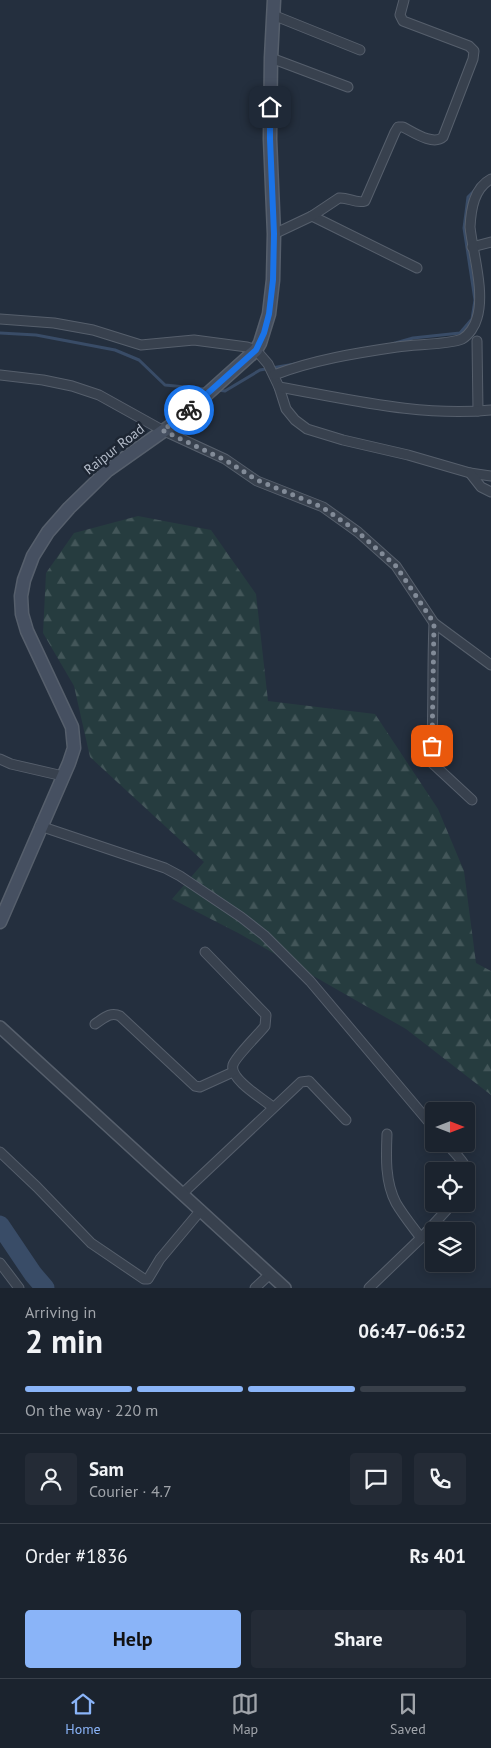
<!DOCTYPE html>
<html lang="en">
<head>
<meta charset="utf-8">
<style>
	body { margin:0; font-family:"PT Sans",sans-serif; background:#242b36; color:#f1f3f6; height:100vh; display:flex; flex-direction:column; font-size:19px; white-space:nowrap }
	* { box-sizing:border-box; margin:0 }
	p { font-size:16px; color:#a0a4aa }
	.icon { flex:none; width:28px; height:28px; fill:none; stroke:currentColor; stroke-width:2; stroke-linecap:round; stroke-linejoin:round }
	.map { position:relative; height:1288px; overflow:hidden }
	.side { display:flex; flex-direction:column; background:#1b232e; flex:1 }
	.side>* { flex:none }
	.needle { width:32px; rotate:90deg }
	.controls { position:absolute; left:425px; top:1102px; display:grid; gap:10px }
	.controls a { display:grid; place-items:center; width:50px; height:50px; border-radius:5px; background:#1b232e; box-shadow:0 2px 12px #0003,0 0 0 1px #39404a; font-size:25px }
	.pin { position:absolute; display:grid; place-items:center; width:42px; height:42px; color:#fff; margin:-21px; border-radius:10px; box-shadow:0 2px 8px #0006 }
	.courier { position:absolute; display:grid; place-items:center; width:50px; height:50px; margin:-25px; border:4px solid #1a73e8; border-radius:50%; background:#fff; color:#222; box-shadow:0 1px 6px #0007 }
	.head em { font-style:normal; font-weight:800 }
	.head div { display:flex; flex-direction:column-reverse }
	.head { display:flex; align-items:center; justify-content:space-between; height:85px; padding:0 25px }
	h1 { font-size:32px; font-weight:800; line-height:38px }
	.bar { display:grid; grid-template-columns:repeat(4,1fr); gap:8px 5px; align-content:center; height:60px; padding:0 25px }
	.bar i { height:6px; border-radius:4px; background:#39404a }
	.bar .active { background:#8ab4f8 }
	.bar p { grid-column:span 4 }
	.line { display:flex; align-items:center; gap:12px; padding:0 25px; border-top:1px solid #39404a }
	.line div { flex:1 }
	.round { display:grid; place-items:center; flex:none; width:52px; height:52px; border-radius:5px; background:#242b36 }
	.action { display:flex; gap:10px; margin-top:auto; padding:10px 25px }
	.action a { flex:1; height:58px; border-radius:5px; background:#8ab4f8; color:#111; font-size:20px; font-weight:800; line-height:58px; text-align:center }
	.action a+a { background:#242b36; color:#f1f3f6 }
	.dock { display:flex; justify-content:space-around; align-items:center; height:70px; border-top:1px solid #39404a; background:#1b232e; font-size:14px; color:#a0a4aa }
	.dock a { display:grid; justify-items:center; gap:2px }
	.dock .active { color:#8ab4f8 }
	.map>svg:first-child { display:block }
	.forest { fill:url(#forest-firs) }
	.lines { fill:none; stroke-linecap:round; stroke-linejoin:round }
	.stream { stroke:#394c67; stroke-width:3 }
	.river { stroke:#394c67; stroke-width:19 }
	.minor-casing { stroke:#565f6c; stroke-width:11 }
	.tertiary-casing { stroke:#565f6c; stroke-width:14 }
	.secondary-casing { stroke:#565f6c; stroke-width:15 }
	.minor { stroke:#38414e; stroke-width:9 }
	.tertiary { stroke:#38414e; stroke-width:11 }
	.secondary { stroke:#465061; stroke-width:12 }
	.done { stroke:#828b98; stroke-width:5; stroke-dasharray:0 9 }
	.route { stroke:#1a73e8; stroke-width:6 }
	.labels { text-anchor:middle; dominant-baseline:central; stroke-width:5; stroke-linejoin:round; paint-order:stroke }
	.street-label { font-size:14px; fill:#b4bcc9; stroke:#1d2633 }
</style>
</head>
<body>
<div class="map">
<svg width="491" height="1288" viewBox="0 0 491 1288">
	<defs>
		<pattern id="forest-firs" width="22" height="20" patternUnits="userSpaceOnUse" patternTransform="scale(1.25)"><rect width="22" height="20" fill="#263c3f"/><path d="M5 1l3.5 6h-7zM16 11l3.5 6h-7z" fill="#435659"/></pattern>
	</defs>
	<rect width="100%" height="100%" fill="#242f3e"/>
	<polygon class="forest" points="138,516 211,530 256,594 268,701 375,714 438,809 464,871 476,963 491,971 491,1095 406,1029 240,934 172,899 204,862 90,757 74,686 43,633 46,573 74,533"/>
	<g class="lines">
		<g class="stream">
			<polyline points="0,333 36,335 115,350 139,360 165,385 206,389"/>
			<polyline points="392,344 413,338 460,333 472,319 475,300 464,228 468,197 475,190"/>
			<polyline points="218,390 225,391 260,370 295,364"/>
		</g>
		<polyline class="river" points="0,1225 33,1274 45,1288"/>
		<g class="minor-casing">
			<g id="minor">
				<polyline points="273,15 360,50"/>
				<polyline points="271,58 348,87"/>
				<polyline points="312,216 417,268"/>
				<path d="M274,234L312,216L339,198C348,197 356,204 365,201L395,132L398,127H403C413,132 433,146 443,137L473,59L474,51L469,46L403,21L400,15L404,0"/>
				<polyline points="472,247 491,242"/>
				<polyline points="0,319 54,323 93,330 141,345 194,340 247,347 256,350 268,364 279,387 286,409 295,420 307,429 343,440 408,455 470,473 491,476"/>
				<polyline points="477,341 478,411"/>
				<polyline points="0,375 43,380 72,386 99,395 162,430 225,459 257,481 323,507 358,532 396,566 434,623 491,665"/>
				<path d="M274,375C313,360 356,353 397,347C413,344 448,345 462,339C469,335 475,326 477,318C485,292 473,254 470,227C471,209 474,188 491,179"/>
				<path d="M279,387C349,399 420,417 491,410"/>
				<polyline points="470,473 481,487 491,492"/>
				<path d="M434,623C432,669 434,716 431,762L472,800"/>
				<polyline points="0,759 11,764 63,776"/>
				<polyline points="40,826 165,868 180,876 241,917 264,935 310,981 434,1128"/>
				<path d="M205,952L266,1015L265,1026C259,1034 235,1057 233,1065C229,1079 263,1099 273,1107"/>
				<path d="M95,1024C103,1019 110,1011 120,1016L195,1086L200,1087L233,1072"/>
				<path d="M387,1134C386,1157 385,1182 396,1203C403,1215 412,1226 421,1238"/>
				<path d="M447,1144C457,1156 476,1171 466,1188"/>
				<polyline points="0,1152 37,1187 91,1243 144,1279 148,1279 160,1259 201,1210"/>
				<polyline points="182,1194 301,1082 309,1081 346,1120"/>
				<polyline points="0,1263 19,1288"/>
				<polyline points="255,1288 270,1274"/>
				<polyline points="369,1288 421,1238 452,1204"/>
			</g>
		</g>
		<g class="tertiary-casing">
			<polyline id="tertiary" points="0,1027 285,1288"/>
		</g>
		<g class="secondary-casing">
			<polyline id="secondary" points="0,922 69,763 74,748 72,727 27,631 22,614 21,596 24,580 33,556 48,532 69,508 108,470 176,422 256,350 260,343 269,314 273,280 274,234 270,139 271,58 274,0"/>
		</g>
		<use href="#minor" class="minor"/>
		<use href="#tertiary" class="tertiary"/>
		<use href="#secondary" class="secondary"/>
	</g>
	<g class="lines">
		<polyline class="done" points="189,410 176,422 162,430 225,460 257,480 322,507 358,532 396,566 434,623 432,746"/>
		<polyline class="route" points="189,410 256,350 264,333 269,314 273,280 274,234 270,139 270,107"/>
	</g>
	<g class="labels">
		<g class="street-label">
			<text transform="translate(114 449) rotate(-38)">Raipur Road</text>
		</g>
	</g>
</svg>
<div class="controls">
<a><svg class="needle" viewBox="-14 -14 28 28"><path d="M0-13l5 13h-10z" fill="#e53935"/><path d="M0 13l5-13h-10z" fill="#a0a4aa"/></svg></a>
<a><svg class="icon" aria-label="locate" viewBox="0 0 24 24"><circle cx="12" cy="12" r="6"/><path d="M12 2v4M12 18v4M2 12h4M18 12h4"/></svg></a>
<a><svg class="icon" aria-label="layers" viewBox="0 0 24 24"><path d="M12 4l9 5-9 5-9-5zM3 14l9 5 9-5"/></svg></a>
</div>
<div class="pin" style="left:432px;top:746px;background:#ea580c"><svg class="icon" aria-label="bag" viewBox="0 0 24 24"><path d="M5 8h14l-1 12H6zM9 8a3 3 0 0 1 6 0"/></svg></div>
<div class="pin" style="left:270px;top:107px;background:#1f2937"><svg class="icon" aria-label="home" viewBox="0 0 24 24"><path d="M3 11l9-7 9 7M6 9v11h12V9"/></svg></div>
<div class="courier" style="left:189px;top:410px"><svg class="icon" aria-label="bike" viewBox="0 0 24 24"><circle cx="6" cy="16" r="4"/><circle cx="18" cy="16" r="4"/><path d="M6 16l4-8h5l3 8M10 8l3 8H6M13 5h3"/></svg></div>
</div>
<section class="side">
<div class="head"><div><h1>2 min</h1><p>Arriving in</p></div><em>06:47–06:52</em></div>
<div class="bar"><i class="active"></i><i class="active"></i><i class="active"></i><i></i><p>On the way · 220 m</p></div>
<div class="line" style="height:90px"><a class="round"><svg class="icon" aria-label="person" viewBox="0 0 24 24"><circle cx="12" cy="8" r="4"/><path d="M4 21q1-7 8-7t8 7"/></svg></a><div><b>Sam</b><p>Courier · 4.7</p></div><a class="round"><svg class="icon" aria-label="chat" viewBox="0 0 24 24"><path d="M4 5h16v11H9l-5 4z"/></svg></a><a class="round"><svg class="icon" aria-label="phone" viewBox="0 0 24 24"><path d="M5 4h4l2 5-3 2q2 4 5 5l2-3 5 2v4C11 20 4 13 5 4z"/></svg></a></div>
<div class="line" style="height:65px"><div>Order #1836</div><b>Rs 401</b></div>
<div class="action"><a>Help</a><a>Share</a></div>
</section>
<nav class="dock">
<a class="active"><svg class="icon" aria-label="home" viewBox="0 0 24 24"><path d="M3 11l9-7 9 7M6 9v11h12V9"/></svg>Home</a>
<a><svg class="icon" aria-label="map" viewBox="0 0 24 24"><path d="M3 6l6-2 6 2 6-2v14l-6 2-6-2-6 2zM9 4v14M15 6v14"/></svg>Map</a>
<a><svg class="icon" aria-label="saved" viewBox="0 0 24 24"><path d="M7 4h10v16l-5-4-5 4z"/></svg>Saved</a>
</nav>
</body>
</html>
